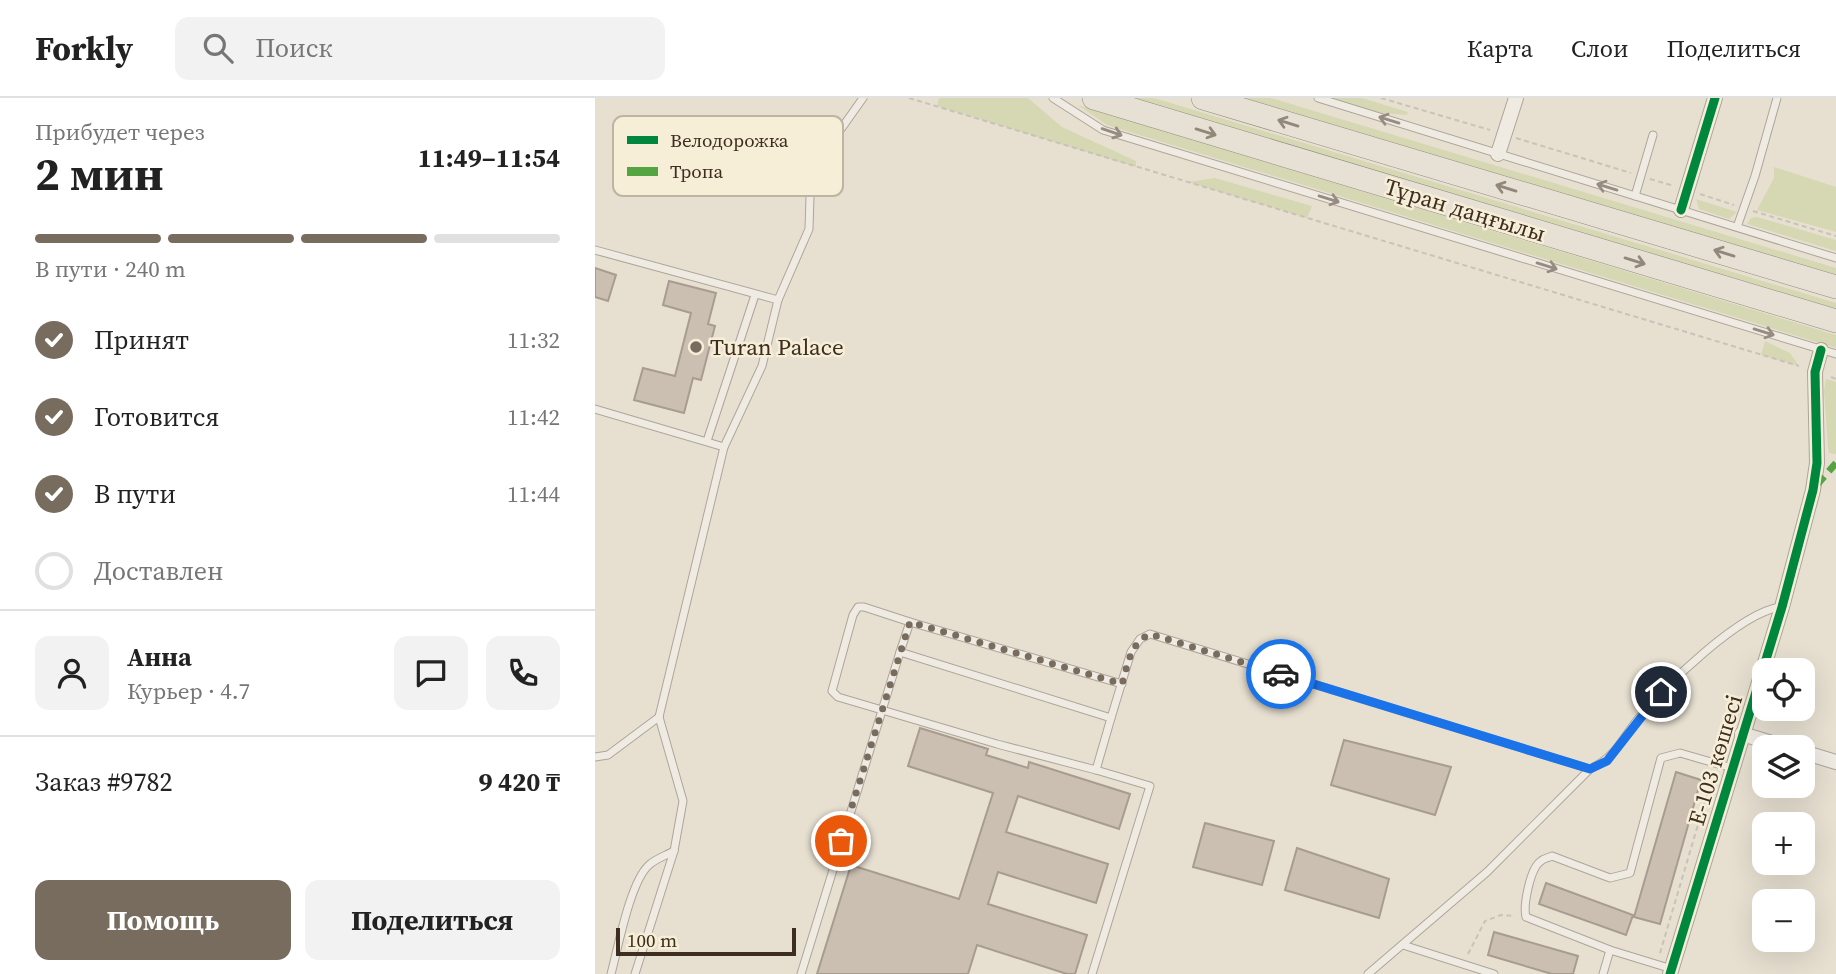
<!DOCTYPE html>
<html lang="ru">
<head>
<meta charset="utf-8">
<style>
	body { margin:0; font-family:"Source Serif 4",serif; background:#f2f2f2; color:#222; height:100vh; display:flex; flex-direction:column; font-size:26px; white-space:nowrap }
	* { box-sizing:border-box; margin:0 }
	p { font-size:23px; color:#767676 }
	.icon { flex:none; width:38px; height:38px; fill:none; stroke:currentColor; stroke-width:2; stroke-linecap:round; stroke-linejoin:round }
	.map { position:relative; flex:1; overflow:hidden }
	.drawer { display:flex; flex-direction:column; background:#fff; width:595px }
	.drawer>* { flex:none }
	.tools { position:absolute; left:1157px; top:560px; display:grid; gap:14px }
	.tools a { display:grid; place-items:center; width:63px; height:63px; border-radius:14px; background:#fff; box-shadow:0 7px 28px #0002; font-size:35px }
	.scale { position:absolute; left:21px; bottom:18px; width:180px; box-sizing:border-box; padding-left:7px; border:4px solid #3d2e20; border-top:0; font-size:19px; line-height:24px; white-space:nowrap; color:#3d2e20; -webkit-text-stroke:5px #f7eed8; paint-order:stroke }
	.pin { position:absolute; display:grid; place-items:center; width:60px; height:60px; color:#fff; margin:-30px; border:4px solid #fff; border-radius:50%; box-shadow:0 2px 7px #0007 }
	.courier { position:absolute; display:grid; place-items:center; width:70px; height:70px; margin:-35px; border:5px solid #1a73e8; border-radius:50%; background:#fff; color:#222; box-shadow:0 2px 9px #0007 }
	.headline em { font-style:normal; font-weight:700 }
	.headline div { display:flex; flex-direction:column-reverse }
	.headline { display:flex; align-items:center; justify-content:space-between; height:119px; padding:0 35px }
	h1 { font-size:46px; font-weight:700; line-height:52px }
	.bar { display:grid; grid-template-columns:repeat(4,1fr); gap:10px 7px; align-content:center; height:84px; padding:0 35px }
	.bar i { height:9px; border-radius:5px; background:#e0e0e0 }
	.bar .selected { background:#786c5e }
	.bar p { grid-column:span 4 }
	.line { display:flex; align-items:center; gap:18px; padding:0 35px; border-top:2px solid #e0e0e0 }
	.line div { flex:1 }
	.round { display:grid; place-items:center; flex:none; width:74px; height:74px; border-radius:14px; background:#f2f2f2 }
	ol { padding:0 35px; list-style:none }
	li { display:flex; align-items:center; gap:21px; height:77px }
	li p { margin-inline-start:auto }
	li .icon { padding:7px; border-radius:50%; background:#786c5e; color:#fff; stroke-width:4 }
	li:last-child { color:#767676 }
	li i { width:38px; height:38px; border:4px solid #e0e0e0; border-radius:50% }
	.action { display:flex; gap:14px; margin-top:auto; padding:14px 35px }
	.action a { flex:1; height:80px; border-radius:14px; background:#786c5e; color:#fff; font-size:28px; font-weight:700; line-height:80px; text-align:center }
	.action a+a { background:#f2f2f2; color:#222 }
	header { display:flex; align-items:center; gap:42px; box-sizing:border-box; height:98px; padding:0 35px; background:#fff; border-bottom:2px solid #e0e0e0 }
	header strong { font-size:33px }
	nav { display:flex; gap:38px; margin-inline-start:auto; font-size:24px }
	.search { width:490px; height:63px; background:#f2f2f2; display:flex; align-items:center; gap:18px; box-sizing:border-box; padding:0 24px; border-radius:14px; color:#767676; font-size:26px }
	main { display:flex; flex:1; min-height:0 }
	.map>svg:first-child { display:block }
	.green { fill:#d6d7b3 }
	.building { fill:#cbbfb2; stroke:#a89c90; stroke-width:2 }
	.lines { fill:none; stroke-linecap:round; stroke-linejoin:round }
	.lane-casing { stroke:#ada599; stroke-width:9 }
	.street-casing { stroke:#ada599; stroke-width:16 }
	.primary-casing { stroke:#928b80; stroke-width:24 }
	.path { stroke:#c8c2b9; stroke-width:2; stroke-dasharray:5 3.5; stroke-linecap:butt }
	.lane { stroke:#efebe3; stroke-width:7 }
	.street { stroke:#efebe3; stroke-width:14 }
	.primary { stroke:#e6e1d4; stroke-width:23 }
	.quiet { stroke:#54a441; stroke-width:7; stroke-dasharray:14 7; stroke-linecap:butt }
	.cycleway-casing { stroke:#f7eed8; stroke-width:13 }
	.cycleway { stroke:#00873e; stroke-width:9 }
	.oneway { stroke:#968c82 }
	.oneway2 { stroke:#92887a }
	.done { stroke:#786c5e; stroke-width:7; stroke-dasharray:0 12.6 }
	.route { stroke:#1a73e8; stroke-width:9 }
	.poi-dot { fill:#786c5e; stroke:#f7eed8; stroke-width:2.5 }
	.labels { text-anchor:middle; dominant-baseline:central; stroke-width:5; stroke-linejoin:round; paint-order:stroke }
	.street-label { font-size:23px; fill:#3d2e20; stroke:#f7eed8 }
	.poi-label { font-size:23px; fill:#3d2e20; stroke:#f7eed8; text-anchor:start }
	.key { fill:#f7eed8; stroke:#bfb4a1; stroke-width:2 }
	.key-label { font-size:19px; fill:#3d2e20 }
</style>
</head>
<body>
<header>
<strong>Forkly</strong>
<div class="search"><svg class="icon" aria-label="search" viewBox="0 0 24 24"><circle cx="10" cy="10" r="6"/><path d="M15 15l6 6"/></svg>Поиск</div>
<nav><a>Карта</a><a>Слои</a><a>Поделиться</a></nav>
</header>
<main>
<section class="drawer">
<div class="headline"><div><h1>2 мин</h1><p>Прибудет через</p></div><em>11:49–11:54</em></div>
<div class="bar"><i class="selected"></i><i class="selected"></i><i class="selected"></i><i></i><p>В пути · 240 m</p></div>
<ol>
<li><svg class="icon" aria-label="check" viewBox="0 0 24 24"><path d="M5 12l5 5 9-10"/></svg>Принят<p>11:32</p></li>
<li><svg class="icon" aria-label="check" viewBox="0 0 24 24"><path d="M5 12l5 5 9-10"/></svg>Готовится<p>11:42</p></li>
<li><svg class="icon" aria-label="check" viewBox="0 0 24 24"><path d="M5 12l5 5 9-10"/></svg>В пути<p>11:44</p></li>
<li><i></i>Доставлен</li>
</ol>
<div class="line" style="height:126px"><a class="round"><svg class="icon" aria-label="person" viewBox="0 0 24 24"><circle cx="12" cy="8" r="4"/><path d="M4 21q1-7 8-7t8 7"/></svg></a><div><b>Анна</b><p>Курьер · 4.7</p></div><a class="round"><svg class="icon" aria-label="chat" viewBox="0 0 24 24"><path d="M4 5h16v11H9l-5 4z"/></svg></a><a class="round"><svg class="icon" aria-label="phone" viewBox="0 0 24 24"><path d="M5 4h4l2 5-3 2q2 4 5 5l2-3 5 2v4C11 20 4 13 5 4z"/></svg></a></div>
<div class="line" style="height:91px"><div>Заказ #9782</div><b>9 420 ₸</b></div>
<div class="action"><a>Помощь</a><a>Поделиться</a></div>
</section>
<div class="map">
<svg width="1241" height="876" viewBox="0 0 1241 876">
	<rect width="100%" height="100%" fill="#e7e0d1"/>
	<g class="green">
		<polygon points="344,0 433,0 467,29 541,63 541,69 342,8"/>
		<polygon points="529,0 559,0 1241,205 1241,215"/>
		<polygon points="640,0 676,0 1241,170 1241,180"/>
		<polygon points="736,0 767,0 813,14 812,17 785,15"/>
		<polygon points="483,7 1241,237 1241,250 512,27"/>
		<polygon points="1179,69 1241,89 1241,134 1162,112 1179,80"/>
		<polygon points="620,80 717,108 712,120 593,84"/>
		<polygon points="1101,101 1142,114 1134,121 1104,111"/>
		<polygon points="1162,119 1241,142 1241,153 1152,126 1156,120"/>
		<polygon points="1170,243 1195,255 1204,268 1166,257"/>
		<polygon points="1231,281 1241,284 1241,356 1234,355 1233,349 1229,292"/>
	</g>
	<g class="building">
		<polygon points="0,170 21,177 13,203 0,199"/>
		<polygon points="74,183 121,195 113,226 120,228 106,282 98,280 89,315 39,302 48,270 80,278 96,215 68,207"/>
		<polygon points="325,630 393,651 391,657 433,670 434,664 535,696 524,731 423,698 411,734 513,766 501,805 403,774 393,806 492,837 480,876 472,876 382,847 373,876 222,876 256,767 364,801 398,695 313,668"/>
		<polygon points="749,642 856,669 840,717 736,687"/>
		<polygon points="1081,674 1106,682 1065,826 1039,819"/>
		<polygon points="610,725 679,743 667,787 598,769"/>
		<polygon points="702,750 794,781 784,820 690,792"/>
		<polygon points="951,785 1038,817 1031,837 944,806"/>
		<polygon points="899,834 983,858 978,876 957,876 893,857"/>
	</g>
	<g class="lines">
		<g class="lane-casing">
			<g id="lane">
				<polyline points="458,0 508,32 1241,256"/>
				<polyline points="723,0 1241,160"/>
				<polyline points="1040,98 1058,37"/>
				<polyline points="1142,129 1160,78 1182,0"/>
				<polyline points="0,152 183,202"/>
				<polyline points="0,311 129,349"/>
				<polyline points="112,343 160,197"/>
				<polyline points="315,524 269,509 263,509 258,517 237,593 243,599 402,646 501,672"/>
				<polyline points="305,554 315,524 527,586"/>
				<polyline points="0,659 13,657 64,619"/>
				<polyline points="808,847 899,876"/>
				<path d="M1077,871L1015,852L931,819C928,808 935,770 946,763C949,760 953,760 957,758L1015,780L1035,775L1066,660L1085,655L1137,670"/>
				<path d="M16,876C23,850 35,784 54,767C60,761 72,757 79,753"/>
				<polyline points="40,876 79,753 88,703 64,619 129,349 167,268 183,202 214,131 215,98 234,48 268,0"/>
				<path d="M206,876L305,554L516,620L536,554L545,541L555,536L995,671C1021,659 1026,642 1043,621C1070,588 1145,514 1186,509"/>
				<polyline points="497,876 555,688 501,672 516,620"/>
				<polyline points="773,876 892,774 995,671"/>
				<polyline points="1008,876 1015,852"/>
			</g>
		</g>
		<g class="street-casing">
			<g id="street">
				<polyline points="903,56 921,0"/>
				<polyline points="1086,112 1120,0"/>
				<polyline points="1147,636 1191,649"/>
				<polyline points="1208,654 1241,664"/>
				<polyline points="1075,876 1187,509 1218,392 1222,365 1220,274 1226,252"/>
			</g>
		</g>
		<g class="primary-casing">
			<g id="primary">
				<polyline points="499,0 1241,223"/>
				<polyline points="608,0 1241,189"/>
			</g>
		</g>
		<g class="path">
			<polyline points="314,0 1204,268"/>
			<polyline points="786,0 895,32"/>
			<polyline points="921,40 1036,75"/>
			<polyline points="1055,81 1079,88"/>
			<polyline points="1105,96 1139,107"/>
			<polyline points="1158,113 1241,138"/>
			<polyline points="1236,279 1241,281"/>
			<polyline points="1124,658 1140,613"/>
			<polyline points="1065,855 1118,676"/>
			<polyline points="873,856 890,823 906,817 920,818"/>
		</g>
		<use href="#lane" class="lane"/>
		<use href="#street" class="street"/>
		<use href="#primary" class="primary"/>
		<polyline class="quiet" points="1220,389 1241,365"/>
		<g class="cycleway-casing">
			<g id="cycleway">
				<polyline points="1086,112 1120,0"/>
				<polyline points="1075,876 1187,509 1218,392 1222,365 1220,274 1226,252"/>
			</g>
		</g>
		<use href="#cycleway" class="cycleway"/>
	</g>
	<defs><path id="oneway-shaft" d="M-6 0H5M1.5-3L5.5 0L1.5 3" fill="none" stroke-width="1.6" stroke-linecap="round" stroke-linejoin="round" transform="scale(1.75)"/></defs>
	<g class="oneway">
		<use href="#oneway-shaft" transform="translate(794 22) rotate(-163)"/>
		<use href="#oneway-shaft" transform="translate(517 34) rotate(19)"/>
		<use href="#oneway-shaft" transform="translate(1012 89) rotate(-163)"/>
		<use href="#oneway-shaft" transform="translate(734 101) rotate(17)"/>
		<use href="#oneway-shaft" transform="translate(952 168) rotate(17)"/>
		<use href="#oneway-shaft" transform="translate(1169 234) rotate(17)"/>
	</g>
	<g class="oneway2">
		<use href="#oneway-shaft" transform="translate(693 25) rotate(-163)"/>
		<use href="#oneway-shaft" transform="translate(611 34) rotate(17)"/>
		<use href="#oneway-shaft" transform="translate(911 90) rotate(-163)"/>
		<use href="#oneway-shaft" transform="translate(1129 155) rotate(-163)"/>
		<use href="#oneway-shaft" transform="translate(1040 163) rotate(17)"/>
	</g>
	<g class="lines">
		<path class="done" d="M246,743L315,524L527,586C533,566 535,545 555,536L686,576"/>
		<polyline class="route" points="686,576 995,671 1012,663 1066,594"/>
	</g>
	<circle class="poi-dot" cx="101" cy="249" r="7"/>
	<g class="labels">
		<g class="street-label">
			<text transform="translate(870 112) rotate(17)">Тұран даңғылы</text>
			<text transform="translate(1120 662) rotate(-73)">Е-103 көшесі</text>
		</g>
		<g class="poi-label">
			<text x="115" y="249">Turan Palace</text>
		</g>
	</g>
	<rect x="18" y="18" width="230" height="80" rx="10" class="key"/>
	<rect x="32" y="38" width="31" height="8" fill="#00873e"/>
	<rect x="32" y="69" width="31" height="9" fill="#54a441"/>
	<g class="key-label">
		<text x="75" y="49">Велодорожка</text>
		<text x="75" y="80">Тропа</text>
	</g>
</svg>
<div class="tools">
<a><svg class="icon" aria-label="locate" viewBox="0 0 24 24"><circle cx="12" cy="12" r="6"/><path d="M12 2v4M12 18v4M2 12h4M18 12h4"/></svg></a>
<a><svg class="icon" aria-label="layers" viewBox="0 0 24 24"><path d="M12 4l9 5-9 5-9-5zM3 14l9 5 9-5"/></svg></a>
<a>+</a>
<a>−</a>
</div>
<div class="scale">100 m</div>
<div class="pin" style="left:246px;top:743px;background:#ea580c"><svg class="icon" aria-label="bag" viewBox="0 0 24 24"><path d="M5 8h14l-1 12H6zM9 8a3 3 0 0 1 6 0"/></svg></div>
<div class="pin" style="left:1066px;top:594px;background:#1f2937"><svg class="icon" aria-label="home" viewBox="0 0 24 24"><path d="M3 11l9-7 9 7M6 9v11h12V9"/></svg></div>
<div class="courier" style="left:686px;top:576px"><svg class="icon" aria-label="car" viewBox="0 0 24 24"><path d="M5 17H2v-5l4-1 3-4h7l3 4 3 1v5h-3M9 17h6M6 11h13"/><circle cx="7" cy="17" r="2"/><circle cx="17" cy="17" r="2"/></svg></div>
</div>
</main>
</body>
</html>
